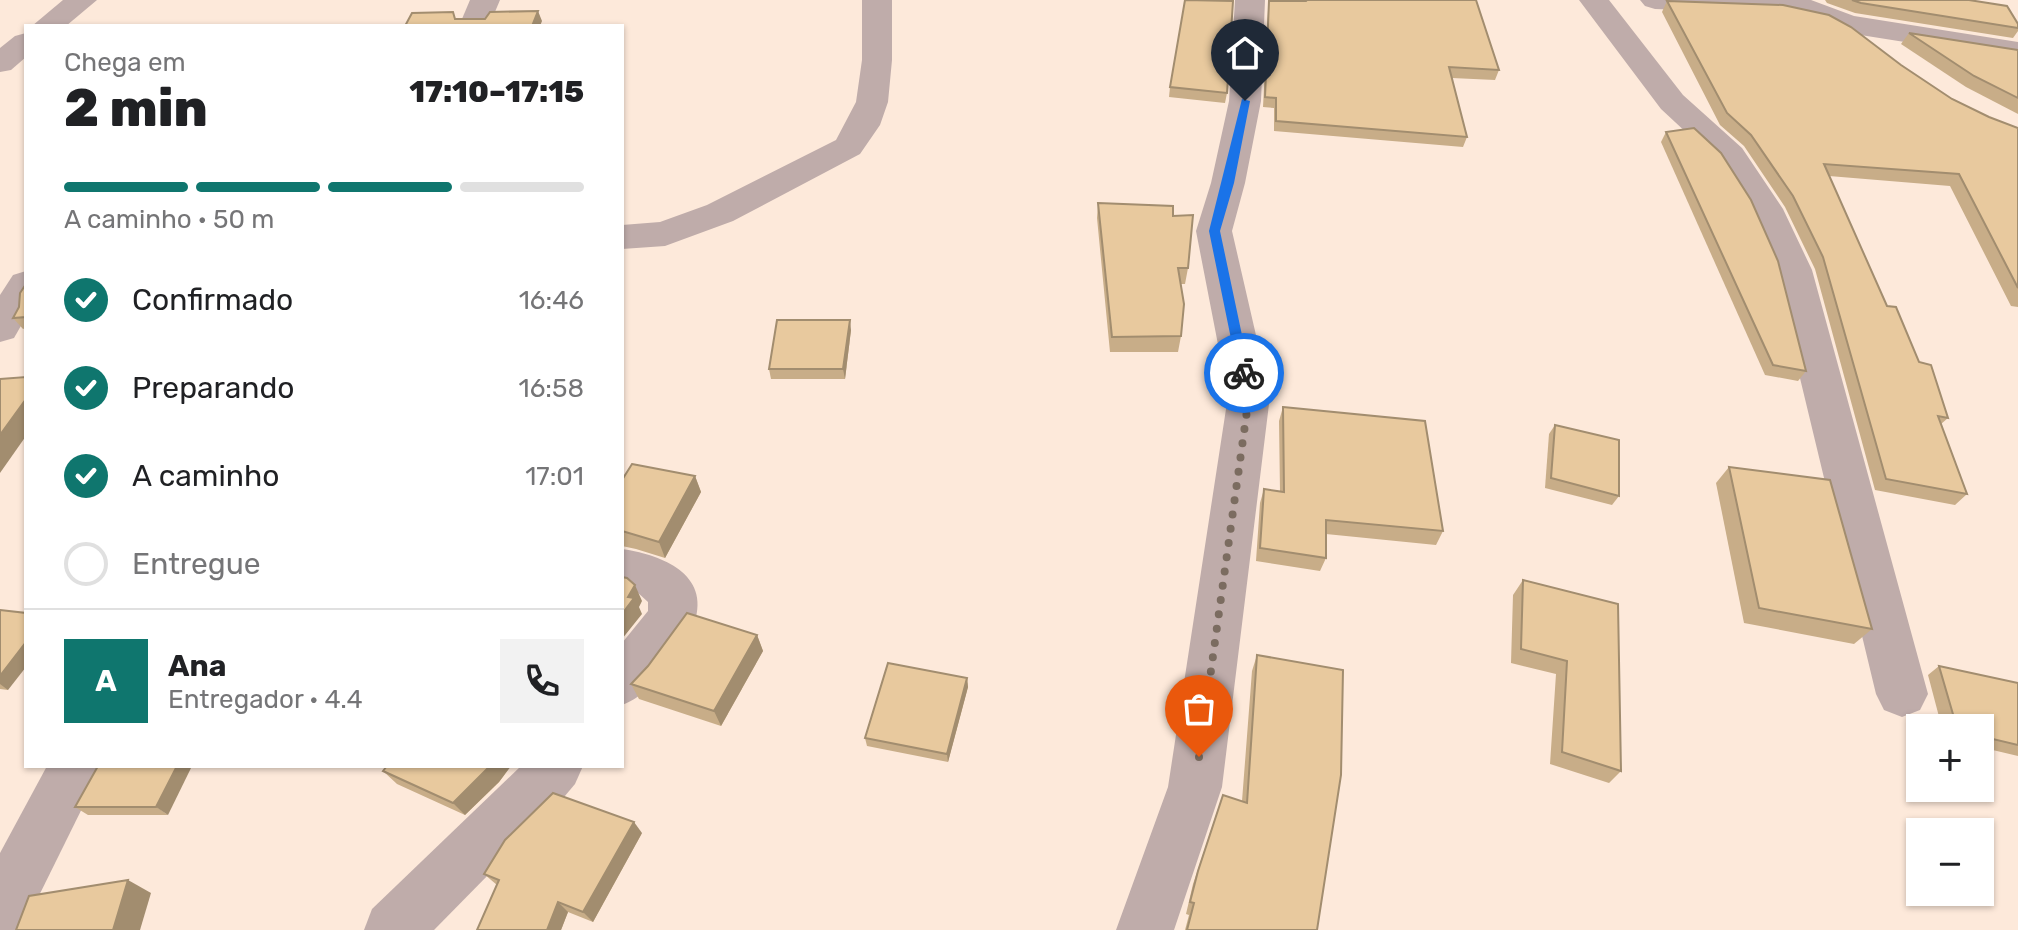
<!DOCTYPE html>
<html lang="pt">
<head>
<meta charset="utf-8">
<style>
	body { margin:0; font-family:Rubik,sans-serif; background:#f2f2f2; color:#202124; height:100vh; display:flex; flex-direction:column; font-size:30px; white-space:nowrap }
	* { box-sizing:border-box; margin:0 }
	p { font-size:26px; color:#757577 }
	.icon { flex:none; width:44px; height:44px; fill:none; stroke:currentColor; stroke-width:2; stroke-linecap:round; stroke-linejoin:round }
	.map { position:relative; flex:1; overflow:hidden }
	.details { position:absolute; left:24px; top:24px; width:600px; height:744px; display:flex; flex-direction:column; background:#fff; border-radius:0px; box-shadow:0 2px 6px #0004 }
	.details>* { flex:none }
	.fabs { position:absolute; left:1906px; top:714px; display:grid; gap:16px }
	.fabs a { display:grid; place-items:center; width:88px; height:88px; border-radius:0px; background:#fff; box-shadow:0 2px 6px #0004; font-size:40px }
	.pin { position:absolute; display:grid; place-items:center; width:68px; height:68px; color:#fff; margin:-82px -34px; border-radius:50% 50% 50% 0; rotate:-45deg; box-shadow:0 0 8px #0007 }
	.pin .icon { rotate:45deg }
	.courier { position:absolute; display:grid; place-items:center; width:80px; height:80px; margin:-40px; border:6px solid #1a73e8; border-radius:50%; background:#fff; color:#222; box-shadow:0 2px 10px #0007 }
	.overview em { font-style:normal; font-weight:800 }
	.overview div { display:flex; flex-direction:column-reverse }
	.overview { display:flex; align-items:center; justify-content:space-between; height:136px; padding:0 40px }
	h1 { font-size:52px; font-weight:800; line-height:60px }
	.bar { display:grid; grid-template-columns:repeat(4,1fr); gap:12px 8px; align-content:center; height:96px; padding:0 40px }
	.bar i { height:10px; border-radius:6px; background:#e0e0e0 }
	.bar .on { background:#0f766e }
	.bar p { grid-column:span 4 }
	.line { display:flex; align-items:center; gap:20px; padding:0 40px; border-top:2px solid #e0e0e0 }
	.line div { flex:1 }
	.round { display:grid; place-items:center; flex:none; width:84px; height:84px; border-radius:0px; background:#f2f2f2 }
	ol { padding:0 40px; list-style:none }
	li { display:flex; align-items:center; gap:24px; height:88px }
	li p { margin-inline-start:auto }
	li .icon { padding:8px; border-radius:50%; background:#0f766e; color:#fff; stroke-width:4 }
	li:last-child { color:#757577 }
	li i { width:44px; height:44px; border:4px solid #e0e0e0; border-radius:50% }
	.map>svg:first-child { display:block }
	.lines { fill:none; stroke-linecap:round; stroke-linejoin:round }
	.minor { fill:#bfacaa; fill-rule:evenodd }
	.wall { fill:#c8ad88 }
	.shaded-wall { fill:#a28d6f }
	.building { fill:#e8c99e; stroke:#a28d6f; stroke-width:2 }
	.route { fill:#1a73e8 }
	.done { stroke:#7b6c60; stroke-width:8; stroke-dasharray:0 14.4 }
</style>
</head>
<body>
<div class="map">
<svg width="2018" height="930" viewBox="0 0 2018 930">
	<rect width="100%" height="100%" fill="#fde9da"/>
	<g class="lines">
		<g class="minor">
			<polygon points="63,0 97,0 66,26 32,26"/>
			<polygon points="470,0 500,0 489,26 459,26"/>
			<polygon points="862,0 892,0 892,60 888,102 880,125 860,154 733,221 665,246 622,249 622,225 660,222 707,205 836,140 856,102 862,60"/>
			<polygon points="1235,0 1265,0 1261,101 1245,183 1232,231 1270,396 1222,787 1174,930 1116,930 1168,787 1228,396 1196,231 1211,183 1229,101"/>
			<polygon points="1579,0 1609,0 1683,95 1742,148 1783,209 1812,270 1928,694 1920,710 1902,717 1884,710 1876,694 1774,270 1747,209 1717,161 1661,109"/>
			<polygon points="1640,0 1811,0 1854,16 2018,42 2018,60 1848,33 1793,14 1655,9 1645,6"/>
			<polygon points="26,33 26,57 11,70 0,72 0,48 15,36"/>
			<polygon points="26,271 26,317 14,338 0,342 0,295 13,275"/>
			<path d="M622,549C657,554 708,571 696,618C692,634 678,647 669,659C654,680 646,696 622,705V643L648,611V602L636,591L622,589Z"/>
			<polygon points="47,766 103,766 22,930 0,930 0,853"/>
			<polygon points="521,766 583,766 575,784 559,803 434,930 364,930 372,909"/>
		</g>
	</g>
	<g class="wall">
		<polygon points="1300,0 1476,0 1499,70 1495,80 1452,78 1467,137 1463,147 1274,131 1274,108 1263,107 1268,11 1269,1 1300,1"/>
		<polygon points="1825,0 1969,0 2018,24 2018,31 2013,38 1855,13 1827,3"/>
		<polygon points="1667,1 1901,65 1952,99 1989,117 2018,128 2018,307 2011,306 1950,186 1829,176 1887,306 1919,362 1948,418 1941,424 1967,494 1955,505 1875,490 1815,269 1785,207 1744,146 1720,125 1662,12"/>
		<polygon points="1909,33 2018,50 2018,114 1966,87 1901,44"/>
		<polygon points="1170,87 1227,93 1225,103 1169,97"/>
		<polygon points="1666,132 1806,371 1798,381 1765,375 1661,142"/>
		<polygon points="1098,203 1173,216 1188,268 1185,284 1181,284 1181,336 1178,352 1110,352 1097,218"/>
		<polygon points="26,284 26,328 23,329 13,318 19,307"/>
		<polygon points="851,330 845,379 771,379 769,369"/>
		<polygon points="1283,407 1443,531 1436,545 1326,534 1326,558 1320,571 1256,561 1260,503 1264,489 1280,492 1279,421"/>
		<polygon points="1555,425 1619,496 1612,505 1545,488 1549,434"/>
		<polygon points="1729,467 1872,629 1854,644 1744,623 1716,483"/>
		<polygon points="695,476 701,492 665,558 636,549 622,546 622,480"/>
		<polygon points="1523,580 1618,604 1621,771 1609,783 1550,764 1556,674 1511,663 1513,595"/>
		<polygon points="0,610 8,690 0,689"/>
		<polygon points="757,635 763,651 721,726 639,699 631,684"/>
		<polygon points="1257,655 1317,930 1185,930 1189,915 1186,914 1193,884 1218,809 1242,801 1252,671"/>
		<polygon points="1939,666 2018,683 2018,756 1980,747 1980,728 1942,728 1928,675"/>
		<polygon points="967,678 968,687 948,762 867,746 865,738"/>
		<polygon points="98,766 168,815 88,815 75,807"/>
		<polygon points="387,766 511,766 499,782 465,815 397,784 383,771"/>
		<polygon points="642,833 593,922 568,912 561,930 477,930 497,885 484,874"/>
	</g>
	<g class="shaded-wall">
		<polygon points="538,11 542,21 540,26 532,26"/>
		<polygon points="850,320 851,330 845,379 843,369"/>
		<polygon points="26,399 26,436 0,473 0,435"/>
		<polygon points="695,476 701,492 665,558 659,542"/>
		<polygon points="635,585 642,601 639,607 642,614 622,639 622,614 628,597"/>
		<polygon points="757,635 763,651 721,726 714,711"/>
		<polygon points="26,642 26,667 8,690 0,684 0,676"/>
		<polygon points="967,678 968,687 948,762 947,754"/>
		<polygon points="177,766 192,766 168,815 156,807"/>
		<polygon points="490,766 511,766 499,782 465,815 453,803"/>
		<polygon points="634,822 642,833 593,922 583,912"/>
		<polygon points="128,880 151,893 140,930 113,930"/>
		<polygon points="558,902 568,912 561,930 547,930"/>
	</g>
	<g class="building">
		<polygon points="1185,0 1233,1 1227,93 1170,87"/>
		<polygon points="1304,0 1476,0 1499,70 1449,67 1467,137 1276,121 1276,98 1265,97 1269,1 1305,1"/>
		<polygon points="1852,0 1969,0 2007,6 2018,24 2018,28 1861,3"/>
		<polygon points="1667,1 1783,5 1829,15 1851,27 1901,65 1952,99 1989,117 2018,128 2018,288 1959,174 1824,164 1887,306 1896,307 1919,362 1931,365 1948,418 1938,416 1967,494 1886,479 1823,257 1793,196 1751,135 1727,113"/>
		<polygon points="538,11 532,26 405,26 412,13 453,12 455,19 485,19 490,12"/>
		<polygon points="1909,33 2018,50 2018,98 1974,76"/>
		<polygon points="1694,128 1721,153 1751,200 1778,261 1806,371 1773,365 1666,132"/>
		<polygon points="1098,203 1173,206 1173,216 1193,215 1188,268 1178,268 1184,304 1181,336 1112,337"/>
		<polygon points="26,284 26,317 13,318 19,307 20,293"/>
		<polygon points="777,320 850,320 843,369 769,369"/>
		<polygon points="26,377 26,399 0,435 0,379"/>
		<polygon points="1283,407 1425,421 1443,531 1326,520 1326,558 1260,548 1264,489 1284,492"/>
		<polygon points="1555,425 1619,440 1619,496 1551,478"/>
		<polygon points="632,464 695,476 659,542 622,531 622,480"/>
		<polygon points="1729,467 1830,480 1872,629 1759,608"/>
		<polygon points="622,577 627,578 635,585 628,597 634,598 622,614"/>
		<polygon points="1523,580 1618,604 1621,771 1562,752 1567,661 1521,649"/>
		<polygon points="0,610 26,613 26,642 0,676"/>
		<polygon points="687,613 757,635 714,711 631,684 648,666"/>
		<polygon points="1257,655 1343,670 1341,775 1317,930 1187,930 1194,903 1190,902 1198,871 1223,795 1247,803"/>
		<polygon points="888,663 967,678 947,754 865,738"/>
		<polygon points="1939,666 2018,683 2018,745 1980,736 1980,728 1957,728"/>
		<polygon points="98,766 177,766 156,807 75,807"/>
		<polygon points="387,766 490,766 453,803 383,771"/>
		<polygon points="553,793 634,822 583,912 558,902 547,930 477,930 499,880 484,874 505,840"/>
		<polygon points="128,880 113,930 16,930 29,896"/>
	</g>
	<polygon class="route" points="1242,99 1250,101 1234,183 1220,231 1250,373 1244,377 1238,373 1209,231"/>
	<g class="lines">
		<polyline class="done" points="1199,757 1249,396 1244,373"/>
	</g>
</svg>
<div class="fabs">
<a>+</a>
<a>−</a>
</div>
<div class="pin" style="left:1199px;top:757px;background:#ea580c"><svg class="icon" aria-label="bag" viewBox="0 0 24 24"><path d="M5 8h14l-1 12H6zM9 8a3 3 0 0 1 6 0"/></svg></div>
<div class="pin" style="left:1245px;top:101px;background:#1f2937"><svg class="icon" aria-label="home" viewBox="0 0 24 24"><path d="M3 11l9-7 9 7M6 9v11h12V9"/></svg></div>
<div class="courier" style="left:1244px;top:373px"><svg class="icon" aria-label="bike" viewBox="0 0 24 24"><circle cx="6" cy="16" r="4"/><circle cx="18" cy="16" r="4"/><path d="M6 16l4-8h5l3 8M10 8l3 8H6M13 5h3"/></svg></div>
<section class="details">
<div class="overview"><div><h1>2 min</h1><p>Chega em</p></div><em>17:10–17:15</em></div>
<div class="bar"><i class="on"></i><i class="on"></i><i class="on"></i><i></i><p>A caminho · 50 m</p></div>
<ol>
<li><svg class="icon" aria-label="check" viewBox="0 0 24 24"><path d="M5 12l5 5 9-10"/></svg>Confirmado<p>16:46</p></li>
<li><svg class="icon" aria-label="check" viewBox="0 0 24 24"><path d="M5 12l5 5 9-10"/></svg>Preparando<p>16:58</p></li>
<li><svg class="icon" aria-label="check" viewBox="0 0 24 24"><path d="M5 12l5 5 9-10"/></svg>A caminho<p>17:01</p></li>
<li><i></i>Entregue</li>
</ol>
<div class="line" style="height:144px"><b class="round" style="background:#0f766e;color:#fff">A</b><div><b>Ana</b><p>Entregador · 4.4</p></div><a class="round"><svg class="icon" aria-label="phone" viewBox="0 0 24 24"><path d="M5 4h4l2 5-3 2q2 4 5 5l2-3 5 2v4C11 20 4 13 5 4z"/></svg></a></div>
</section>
</div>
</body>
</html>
